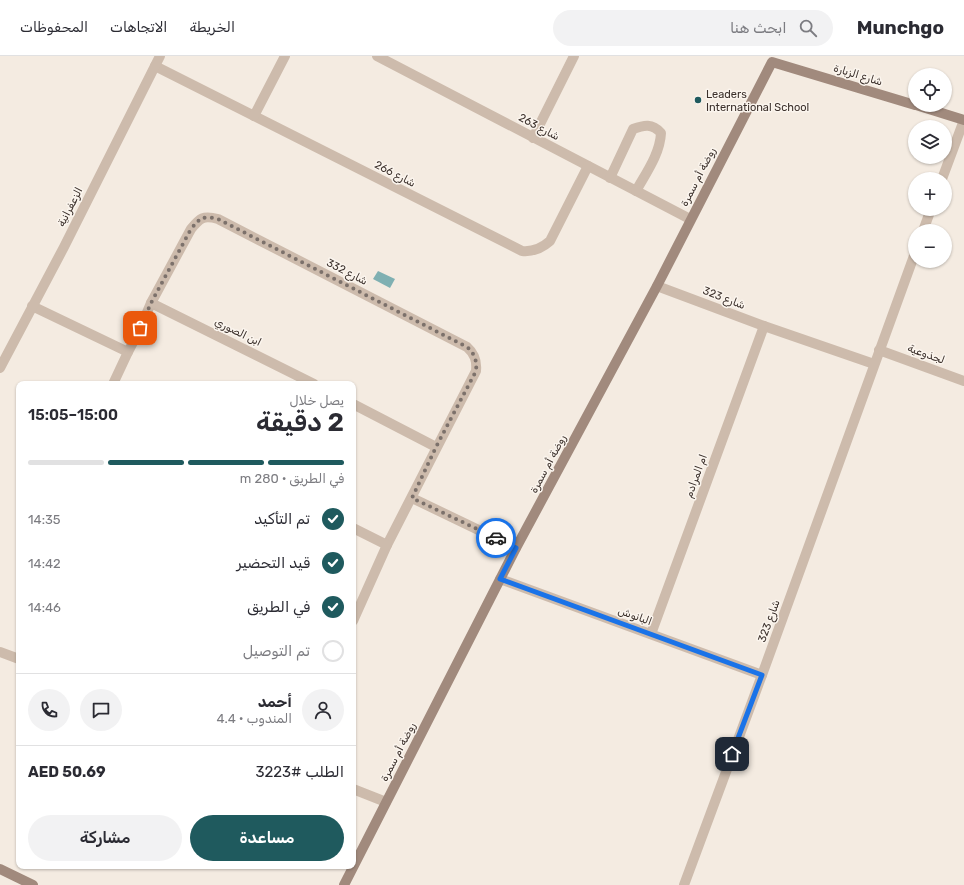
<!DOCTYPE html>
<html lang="ar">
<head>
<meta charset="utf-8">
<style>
	body { margin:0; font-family:Rubik,Vazirmatn,sans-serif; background:#f2f2f3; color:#2b2b33; direction:rtl; height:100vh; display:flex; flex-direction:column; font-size:15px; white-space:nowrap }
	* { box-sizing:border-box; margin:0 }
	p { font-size:13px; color:#7c7c81 }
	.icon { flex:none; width:22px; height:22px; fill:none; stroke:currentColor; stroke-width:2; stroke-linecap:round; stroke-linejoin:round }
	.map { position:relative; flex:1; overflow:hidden; direction:ltr }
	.details { position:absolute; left:16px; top:325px; width:340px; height:488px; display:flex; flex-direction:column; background:#fff; border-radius:8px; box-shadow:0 1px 3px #0004; direction:rtl }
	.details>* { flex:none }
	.fabs { position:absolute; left:908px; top:12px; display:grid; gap:8px }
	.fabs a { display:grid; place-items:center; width:44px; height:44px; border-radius:50%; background:#fff; box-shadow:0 1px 3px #0004; font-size:20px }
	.pin { position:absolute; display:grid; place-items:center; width:34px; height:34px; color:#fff; margin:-17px; border-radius:8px; box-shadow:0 2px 6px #0006 }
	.courier { position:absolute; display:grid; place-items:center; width:40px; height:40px; margin:-20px; border:3px solid #1a73e8; border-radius:50%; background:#fff; color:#222; box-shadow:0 1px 5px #0007 }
	.headline em { font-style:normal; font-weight:600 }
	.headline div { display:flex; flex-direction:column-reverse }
	.headline { display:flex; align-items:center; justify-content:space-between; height:68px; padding:0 12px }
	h1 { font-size:26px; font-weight:600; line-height:30px }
	.bar { display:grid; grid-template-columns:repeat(4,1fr); gap:6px 4px; align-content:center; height:48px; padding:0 12px }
	.bar i { height:5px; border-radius:3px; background:#e1e1e2 }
	.bar .current { background:#1f5a5e }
	.bar p { grid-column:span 4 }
	.line { display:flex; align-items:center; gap:10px; padding:0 12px; border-top:1px solid #e1e1e2 }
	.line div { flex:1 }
	.round { display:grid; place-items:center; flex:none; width:42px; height:42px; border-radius:21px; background:#f2f2f3 }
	ol { padding:0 12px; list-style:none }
	li { display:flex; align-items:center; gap:12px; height:44px }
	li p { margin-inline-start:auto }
	li .icon { padding:4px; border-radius:50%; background:#1f5a5e; color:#fff; stroke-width:4 }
	li:last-child { color:#7c7c81 }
	li i { width:22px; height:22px; border:2px solid #e1e1e2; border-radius:50% }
	.button { display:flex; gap:8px; margin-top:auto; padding:8px 12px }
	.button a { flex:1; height:46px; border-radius:24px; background:#1f5a5e; color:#fff; font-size:16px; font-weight:600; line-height:46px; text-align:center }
	.button a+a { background:#f2f2f3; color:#2b2b33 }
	header { display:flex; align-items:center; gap:24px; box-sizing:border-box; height:56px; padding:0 20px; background:#fff; border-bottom:1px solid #e1e1e2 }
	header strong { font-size:19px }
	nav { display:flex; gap:22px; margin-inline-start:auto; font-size:14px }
	.search { width:280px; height:36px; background:#f2f2f3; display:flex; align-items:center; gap:10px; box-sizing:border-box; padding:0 14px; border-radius:22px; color:#7c7c81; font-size:15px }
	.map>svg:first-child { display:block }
	.water { fill:#7fb0b2 }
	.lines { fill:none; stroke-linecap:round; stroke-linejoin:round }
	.street { stroke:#cdbbac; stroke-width:10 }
	.secondary { stroke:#a18a7d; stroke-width:10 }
	.done { stroke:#7c716b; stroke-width:4; stroke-dasharray:0 7.2 }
	.route { stroke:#1a73e8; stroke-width:5 }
	.poi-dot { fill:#1f5a5e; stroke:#fbf5ee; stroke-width:1.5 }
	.labels { text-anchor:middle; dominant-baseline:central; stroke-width:3; stroke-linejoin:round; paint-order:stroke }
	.street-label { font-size:11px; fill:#3b302b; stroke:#fbf5ee }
	.poi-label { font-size:11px; fill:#3b302b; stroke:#fbf5ee; text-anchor:start }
</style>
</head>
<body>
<header>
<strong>Munchgo</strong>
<div class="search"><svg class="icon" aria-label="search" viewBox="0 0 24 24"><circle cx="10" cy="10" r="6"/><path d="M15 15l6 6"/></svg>ابحث هنا</div>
<nav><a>الخريطة</a><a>الاتجاهات</a><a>المحفوظات</a></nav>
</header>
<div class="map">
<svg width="964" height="829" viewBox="0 0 964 829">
	<rect width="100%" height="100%" fill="#f4ebe1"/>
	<polygon class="water" points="378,215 395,223 390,232 373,223"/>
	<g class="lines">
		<g class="street">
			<polyline points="377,0 690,163"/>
			<path d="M155,10L522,195C533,196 541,193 550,185L588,110"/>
			<polyline points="254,60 285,0"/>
			<polyline points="533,82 574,0"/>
			<path d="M610,122L633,73C644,69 652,67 661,77C660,98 646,117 636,135"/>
			<polyline points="942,123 964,64"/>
			<polyline points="923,175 931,153"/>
			<polyline points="657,230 764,270 874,308"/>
			<polyline points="151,247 314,328"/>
			<polyline points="32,250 128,296"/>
			<polyline points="879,294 964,325"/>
			<polyline points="0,312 64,191 160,0"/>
			<path d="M113,328L128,296L140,273L151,247L191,173C200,162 203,159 218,163L467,291C475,298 477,305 476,315L387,489L353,565"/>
			<polyline points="353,348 436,391"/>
			<polyline points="412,442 516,492"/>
			<polyline points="353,472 387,489"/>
			<polyline points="500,523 762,619"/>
			<polyline points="651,578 764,270"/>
			<polyline points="0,596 19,603"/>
			<polyline points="353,733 386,746"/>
			<polyline points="684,829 762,619 915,197"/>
		</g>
		<g class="secondary">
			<polyline points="916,49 964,64"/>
			<polyline points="0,813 33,829"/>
			<polyline points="344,829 516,492 657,230 772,6 915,49"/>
		</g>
	</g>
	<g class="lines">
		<path class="done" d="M140,272L151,247L191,173C200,162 203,159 218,163L467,291C475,298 477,305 476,315L436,391L412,442L496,482"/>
		<polyline class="route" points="496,482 516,492 500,523 762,619 732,698"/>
	</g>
	<circle class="poi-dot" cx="698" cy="44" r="4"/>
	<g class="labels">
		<g class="street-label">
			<text transform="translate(858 19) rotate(17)">شارع الزبارة</text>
			<text transform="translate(539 71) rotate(28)">شارع 263</text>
			<text transform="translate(395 118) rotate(27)">شارع 266</text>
			<text transform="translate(698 121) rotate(-63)">روضة أم سمرة</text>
			<text transform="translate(70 151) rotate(-63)">الزعفرانية</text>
			<text transform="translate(347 216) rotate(27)">شارع 332</text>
			<text transform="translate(724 242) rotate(21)">شارع 323</text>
			<text transform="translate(238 276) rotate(26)">ابن الصوري</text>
			<text transform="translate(926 298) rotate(20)">لجذوعية</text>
			<text transform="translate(548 408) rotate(-62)">روضة أم سمرة</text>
			<text transform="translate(696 420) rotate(-70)">ام المرادم</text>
			<text transform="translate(635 560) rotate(20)">البانوش</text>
			<text transform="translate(769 565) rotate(-70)">شارع 323</text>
			<text transform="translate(398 696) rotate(-63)">روضة أم سمرة</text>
		</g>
		<g class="poi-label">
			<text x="706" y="38">Leaders<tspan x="706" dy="13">International School</tspan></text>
		</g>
	</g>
</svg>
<div class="fabs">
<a><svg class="icon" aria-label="locate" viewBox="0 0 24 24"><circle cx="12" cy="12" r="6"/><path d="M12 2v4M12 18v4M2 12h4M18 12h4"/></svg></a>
<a><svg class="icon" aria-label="layers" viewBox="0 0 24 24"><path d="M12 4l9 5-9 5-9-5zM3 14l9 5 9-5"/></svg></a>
<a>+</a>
<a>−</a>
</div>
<div class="pin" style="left:140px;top:272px;background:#ea580c"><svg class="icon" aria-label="bag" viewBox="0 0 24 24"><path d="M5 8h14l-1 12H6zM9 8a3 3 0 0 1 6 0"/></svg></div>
<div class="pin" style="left:732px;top:698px;background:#1f2937"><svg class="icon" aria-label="home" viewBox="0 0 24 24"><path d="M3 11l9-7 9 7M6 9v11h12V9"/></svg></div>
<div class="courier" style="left:496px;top:482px"><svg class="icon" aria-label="car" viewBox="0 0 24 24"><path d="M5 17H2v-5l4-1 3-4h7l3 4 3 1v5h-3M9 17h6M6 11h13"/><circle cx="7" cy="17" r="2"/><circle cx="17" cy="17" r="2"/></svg></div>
<section class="details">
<div class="headline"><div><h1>2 دقيقة</h1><p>يصل خلال</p></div><em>15:00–15:05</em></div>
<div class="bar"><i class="current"></i><i class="current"></i><i class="current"></i><i></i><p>في الطريق · 280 m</p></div>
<ol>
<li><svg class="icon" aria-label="check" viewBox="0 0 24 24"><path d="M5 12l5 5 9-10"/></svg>تم التأكيد<p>14:35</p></li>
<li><svg class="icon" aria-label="check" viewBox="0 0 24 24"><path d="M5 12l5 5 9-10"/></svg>قيد التحضير<p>14:42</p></li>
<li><svg class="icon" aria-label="check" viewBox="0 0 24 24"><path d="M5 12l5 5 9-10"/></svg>في الطريق<p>14:46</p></li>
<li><i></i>تم التوصيل</li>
</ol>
<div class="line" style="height:72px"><a class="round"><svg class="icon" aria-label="person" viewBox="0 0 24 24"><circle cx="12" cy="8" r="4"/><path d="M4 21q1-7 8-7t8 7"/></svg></a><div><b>أحمد</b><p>المندوب · 4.4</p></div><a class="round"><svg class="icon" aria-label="chat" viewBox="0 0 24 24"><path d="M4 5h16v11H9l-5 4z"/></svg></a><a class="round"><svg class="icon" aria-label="phone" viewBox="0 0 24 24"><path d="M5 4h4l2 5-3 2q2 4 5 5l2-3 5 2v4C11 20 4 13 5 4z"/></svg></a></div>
<div class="line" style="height:52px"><div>الطلب #3223</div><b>AED 50.69</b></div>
<div class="button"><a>مساعدة</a><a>مشاركة</a></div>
</section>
</div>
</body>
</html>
